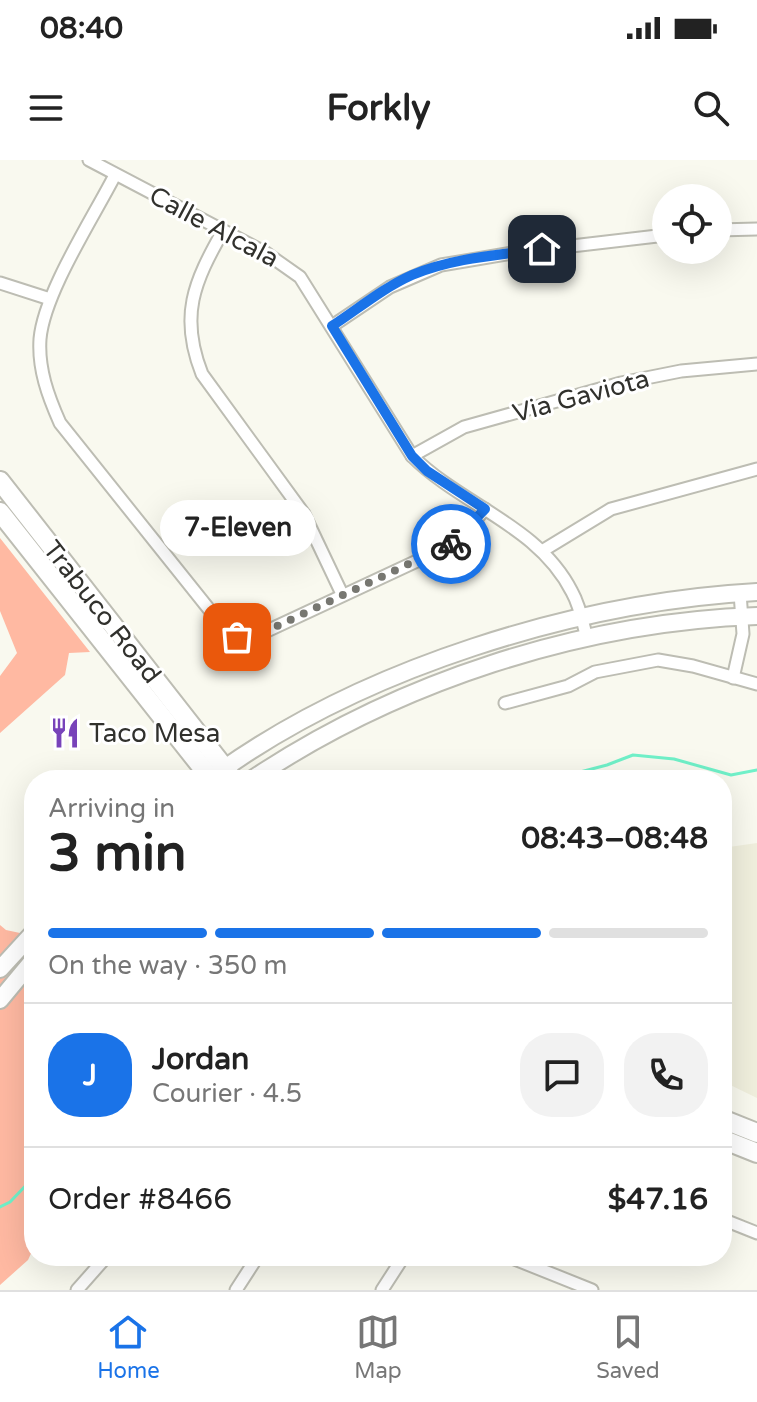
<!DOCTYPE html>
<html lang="en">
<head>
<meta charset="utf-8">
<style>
	body { margin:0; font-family:"Varela Round",sans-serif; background:#f2f2f2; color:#222; height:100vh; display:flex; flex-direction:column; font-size:30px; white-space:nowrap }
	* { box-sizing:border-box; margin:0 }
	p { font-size:26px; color:#767676 }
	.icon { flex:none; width:44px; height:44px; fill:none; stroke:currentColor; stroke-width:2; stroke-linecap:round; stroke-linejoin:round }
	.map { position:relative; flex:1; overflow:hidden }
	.panel { position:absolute; left:24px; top:610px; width:708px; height:496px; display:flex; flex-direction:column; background:#fff; border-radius:32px; box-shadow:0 8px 32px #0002 }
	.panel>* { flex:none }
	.buttons { position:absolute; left:652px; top:24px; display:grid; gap:16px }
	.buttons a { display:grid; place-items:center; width:80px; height:80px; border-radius:50%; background:#fff; box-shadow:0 8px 32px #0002; font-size:40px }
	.pin { position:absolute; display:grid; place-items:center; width:68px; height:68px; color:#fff; margin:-34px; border-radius:16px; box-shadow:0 4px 12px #0006 }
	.courier { position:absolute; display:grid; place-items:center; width:80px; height:80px; margin:-40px; border:6px solid #1a73e8; border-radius:50%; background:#fff; color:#222; box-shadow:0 2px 10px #0007 }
	.bubble { position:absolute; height:56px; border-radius:28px; background:#fff; box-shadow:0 8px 32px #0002; font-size:26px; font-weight:700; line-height:56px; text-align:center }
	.overview em { font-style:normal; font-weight:700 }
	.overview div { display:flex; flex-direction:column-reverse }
	.overview { display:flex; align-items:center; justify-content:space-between; height:136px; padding:0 24px }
	h1 { font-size:52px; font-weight:700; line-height:60px }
	.bar { display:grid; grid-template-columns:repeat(4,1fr); gap:12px 8px; align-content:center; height:96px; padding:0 24px }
	.bar i { height:10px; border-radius:6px; background:#e0e0e0 }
	.bar .on { background:#1a73e8 }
	.bar p { grid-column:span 4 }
	.line { display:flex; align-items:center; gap:20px; padding:0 24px; border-top:2px solid #e0e0e0 }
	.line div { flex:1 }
	.round { display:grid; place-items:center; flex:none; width:84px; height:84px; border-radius:32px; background:#f2f2f2 }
	.status { display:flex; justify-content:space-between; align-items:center; height:56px; padding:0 40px; background:#fff; direction:ltr }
	.status svg { height:22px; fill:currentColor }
	header { display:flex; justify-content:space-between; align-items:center; height:104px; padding:0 24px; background:#fff; font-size:36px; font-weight:700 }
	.dock { display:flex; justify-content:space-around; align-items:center; height:112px; border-top:2px solid #e0e0e0; background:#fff; font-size:22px; color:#767676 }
	.dock a { display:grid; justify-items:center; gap:4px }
	.dock .on { color:#1a73e8 }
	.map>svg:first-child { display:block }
	.built { fill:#f0efdd }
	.green { fill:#ffb9a2 }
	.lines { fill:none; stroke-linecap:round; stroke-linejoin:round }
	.stream { stroke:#70f1c9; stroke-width:3 }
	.street-casing { stroke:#bdbdb3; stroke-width:15 }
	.secondary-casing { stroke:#bdbdb3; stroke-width:20 }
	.primary-casing { stroke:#bdbdb3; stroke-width:22 }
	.street { stroke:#fff; stroke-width:11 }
	.secondary { stroke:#fff; stroke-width:16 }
	.primary { stroke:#fff; stroke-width:18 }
	.done { stroke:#777771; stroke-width:8; stroke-dasharray:0 14.4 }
	.route { stroke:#1a73e8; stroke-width:10 }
	.labels { text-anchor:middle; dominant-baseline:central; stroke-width:6; stroke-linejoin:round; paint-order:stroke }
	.street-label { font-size:26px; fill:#31312d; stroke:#fff }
	.poi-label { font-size:26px; fill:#31312d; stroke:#fff; text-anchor:start }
</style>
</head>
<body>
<div class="status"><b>08:40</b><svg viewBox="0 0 49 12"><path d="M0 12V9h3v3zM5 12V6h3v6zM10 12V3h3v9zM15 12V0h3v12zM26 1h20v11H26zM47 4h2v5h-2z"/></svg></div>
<header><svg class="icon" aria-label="menu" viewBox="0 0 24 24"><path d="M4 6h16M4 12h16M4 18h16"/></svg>Forkly<svg class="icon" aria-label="search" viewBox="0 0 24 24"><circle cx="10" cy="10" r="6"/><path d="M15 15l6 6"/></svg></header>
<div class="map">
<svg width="757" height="1130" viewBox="0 0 757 1130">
	<rect width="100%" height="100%" fill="#f9f9ef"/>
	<polygon class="built" points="757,683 757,938 722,921 722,688"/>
	<g class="green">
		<polygon points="0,378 90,492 69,493 65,515 0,573 0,516 17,493 0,451"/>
		<polygon points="0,765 6,770 34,776 34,1087 28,1100 0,1125"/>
	</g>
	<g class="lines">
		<g class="stream">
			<polyline points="371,620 396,616 450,615 561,617 607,605 633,595 674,599 731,615 757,610"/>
			<polyline points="0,1047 10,1042 34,1017"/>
		</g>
		<g class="street-casing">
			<g id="street">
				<path d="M89,0L266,93L300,117L412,296C462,346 538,365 572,432C580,446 583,463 587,479"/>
				<path d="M115,15C93,58 44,133 40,179C38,209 48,236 60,263L220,463L237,477H254L447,387L467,370L485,349"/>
				<polyline points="718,70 757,69"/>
				<path d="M223,71C194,122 179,156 202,214L304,354L342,434"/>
				<polyline points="0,123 50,139"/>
				<polyline points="332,166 390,127 441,105 512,93 666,75"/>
				<polyline points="412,296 464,267 621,223 681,211 757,204"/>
				<polyline points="542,391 611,349 757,309"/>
				<polyline points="733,518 743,474 740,433"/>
				<polyline points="505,543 568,526 595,512 658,500 693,506 757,524"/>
				<polyline points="722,1059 757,1073"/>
				<polyline points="507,1096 592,1130"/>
				<polyline points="77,1130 107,1096"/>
				<polyline points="236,1130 258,1096"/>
				<polyline points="382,1130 404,1096"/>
			</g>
		</g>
		<g class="secondary-casing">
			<g id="secondary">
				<path d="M215,615C363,508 576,442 757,432"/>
				<path d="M251,620C397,522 581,462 757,456"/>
				<polyline points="0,809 34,772"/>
				<polyline points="0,840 34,799"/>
			</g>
		</g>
		<g class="primary-casing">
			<g id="primary">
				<polyline points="0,321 234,620"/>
				<polyline points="0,352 212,620"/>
				<polyline points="722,959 757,973"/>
				<polyline points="722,979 757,993"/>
			</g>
		</g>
		<use href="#street" class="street"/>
		<use href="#secondary" class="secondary"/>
		<use href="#primary" class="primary"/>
	</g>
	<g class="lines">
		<polyline class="done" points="237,477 254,477 451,384"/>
		<path class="route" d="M451,384L485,349L427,311L412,296L332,166C358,149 383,128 412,115C452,98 499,95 542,89"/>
	</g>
	<defs>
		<g id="restaurant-bare" transform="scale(2.4)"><path d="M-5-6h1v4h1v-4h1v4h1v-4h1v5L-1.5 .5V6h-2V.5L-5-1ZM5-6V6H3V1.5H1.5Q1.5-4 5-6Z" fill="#7843ba" stroke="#fff" stroke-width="2.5" paint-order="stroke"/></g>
	</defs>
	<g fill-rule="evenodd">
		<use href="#restaurant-bare" x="65" y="573"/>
	</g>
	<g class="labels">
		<g class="street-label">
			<text transform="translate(214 67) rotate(28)">Calle Alcala</text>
			<text transform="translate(581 236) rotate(-15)">Via Gaviota</text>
			<text transform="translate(102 452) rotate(52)">Trabuco Road</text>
		</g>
		<g class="poi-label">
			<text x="89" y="573">Taco Mesa</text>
		</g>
	</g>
</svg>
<div class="buttons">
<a><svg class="icon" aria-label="locate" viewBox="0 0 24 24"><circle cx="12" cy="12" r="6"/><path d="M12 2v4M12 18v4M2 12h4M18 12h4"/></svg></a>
</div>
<div class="pin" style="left:237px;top:477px;background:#ea580c"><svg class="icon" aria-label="bag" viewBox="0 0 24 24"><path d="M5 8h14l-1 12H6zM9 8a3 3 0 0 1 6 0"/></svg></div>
<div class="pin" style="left:542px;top:89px;background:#1f2937"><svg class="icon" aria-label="home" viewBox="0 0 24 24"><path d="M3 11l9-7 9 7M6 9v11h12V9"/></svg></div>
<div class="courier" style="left:451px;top:384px"><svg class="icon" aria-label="bike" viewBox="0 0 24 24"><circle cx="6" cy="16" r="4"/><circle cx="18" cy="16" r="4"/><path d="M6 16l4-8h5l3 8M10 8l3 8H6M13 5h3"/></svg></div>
<div class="bubble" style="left:160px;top:340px;width:156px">7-Eleven</div>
<section class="panel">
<div class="overview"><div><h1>3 min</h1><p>Arriving in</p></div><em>08:43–08:48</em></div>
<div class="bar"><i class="on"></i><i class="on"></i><i class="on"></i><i></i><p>On the way · 350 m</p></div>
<div class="line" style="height:144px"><b class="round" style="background:#1a73e8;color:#fff">J</b><div><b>Jordan</b><p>Courier · 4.5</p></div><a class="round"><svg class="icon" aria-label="chat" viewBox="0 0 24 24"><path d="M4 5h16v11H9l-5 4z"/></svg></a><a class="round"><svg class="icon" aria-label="phone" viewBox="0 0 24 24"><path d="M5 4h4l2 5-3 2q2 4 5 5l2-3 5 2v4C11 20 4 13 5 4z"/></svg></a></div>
<div class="line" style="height:104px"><div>Order #8466</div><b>$47.16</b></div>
</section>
</div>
<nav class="dock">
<a class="on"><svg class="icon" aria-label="home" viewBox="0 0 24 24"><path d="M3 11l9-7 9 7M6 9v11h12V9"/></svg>Home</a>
<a><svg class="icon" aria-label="map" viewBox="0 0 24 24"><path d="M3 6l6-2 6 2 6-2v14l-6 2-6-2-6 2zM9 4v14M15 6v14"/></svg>Map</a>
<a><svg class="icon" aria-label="saved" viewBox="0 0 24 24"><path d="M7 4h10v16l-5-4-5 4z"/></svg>Saved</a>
</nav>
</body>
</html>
